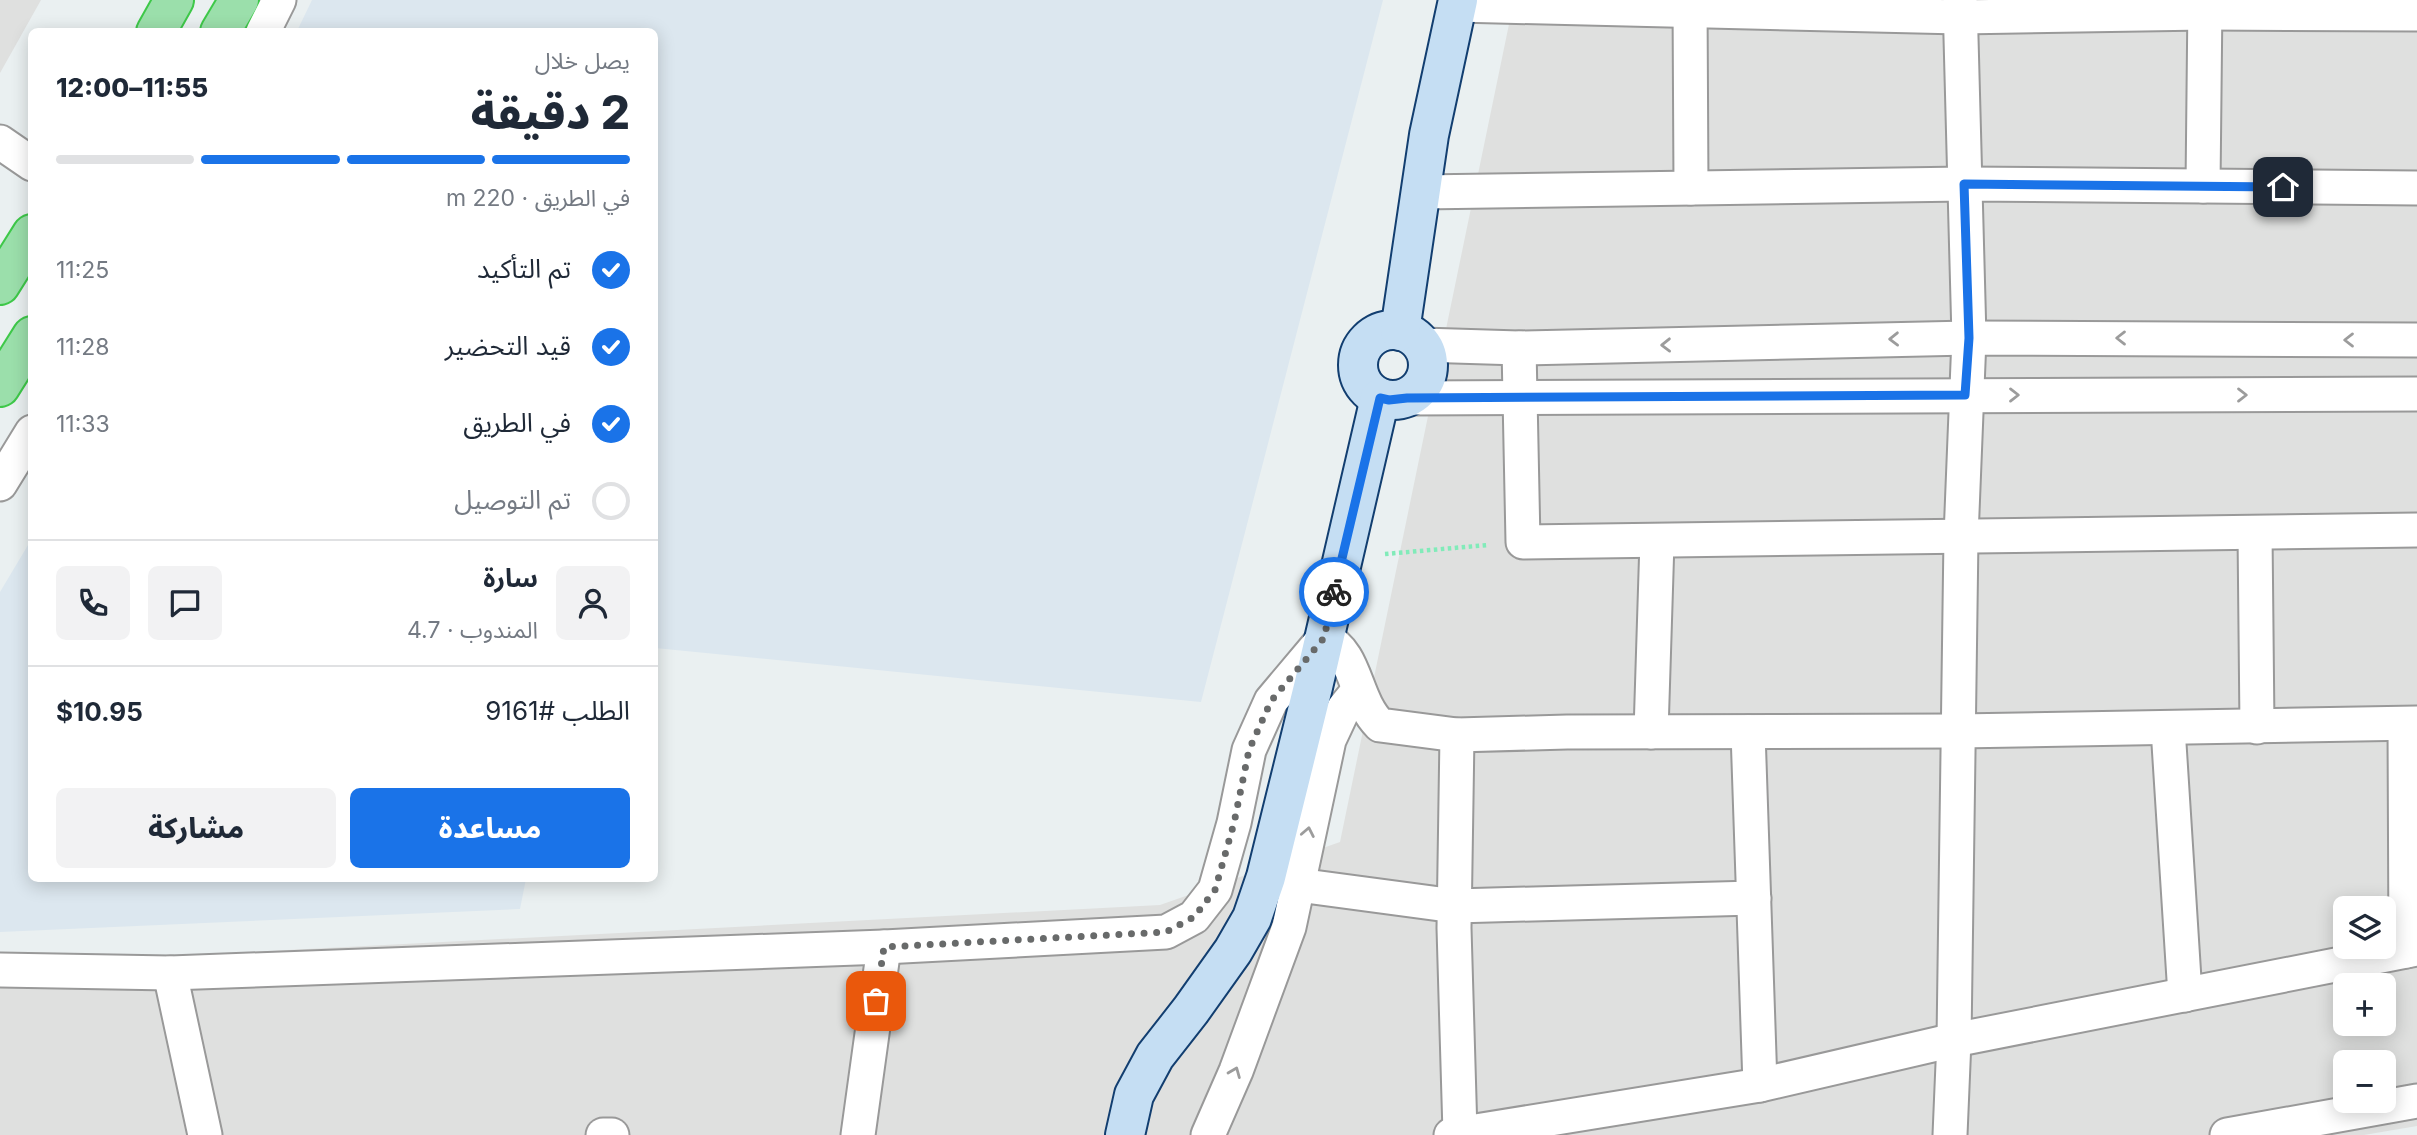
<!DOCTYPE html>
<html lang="ar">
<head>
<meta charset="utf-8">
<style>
	body { margin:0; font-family:Inter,"Noto Sans Arabic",sans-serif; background:#f2f2f3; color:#1f2937; direction:rtl; height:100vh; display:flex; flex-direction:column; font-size:26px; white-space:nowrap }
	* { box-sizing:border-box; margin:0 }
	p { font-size:23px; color:#747a83 }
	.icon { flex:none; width:38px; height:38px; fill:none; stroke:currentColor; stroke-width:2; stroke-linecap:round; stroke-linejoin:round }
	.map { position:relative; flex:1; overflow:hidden; direction:ltr }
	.drawer { position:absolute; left:28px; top:28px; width:630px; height:854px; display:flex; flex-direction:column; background:#fff; border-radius:10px; box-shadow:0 4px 18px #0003; direction:rtl }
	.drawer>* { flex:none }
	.controls { position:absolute; left:2333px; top:896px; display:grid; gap:14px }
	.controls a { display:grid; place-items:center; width:63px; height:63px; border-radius:10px; background:#fff; box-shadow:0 4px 18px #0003; font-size:35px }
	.pin { position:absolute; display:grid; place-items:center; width:60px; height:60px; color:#fff; margin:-30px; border-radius:14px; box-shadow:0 4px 10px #0006 }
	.courier { position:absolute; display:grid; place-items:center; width:70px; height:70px; margin:-35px; border:5px solid #1a73e8; border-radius:50%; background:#fff; color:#222; box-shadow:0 2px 9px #0007 }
	.summary em { font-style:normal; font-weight:800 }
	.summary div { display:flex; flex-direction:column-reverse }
	.summary { display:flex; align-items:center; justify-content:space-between; height:119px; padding:0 28px }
	h1 { font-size:46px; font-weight:800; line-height:52px }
	.bar { display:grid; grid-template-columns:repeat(4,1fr); gap:10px 7px; align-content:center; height:84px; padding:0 28px }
	.bar i { height:9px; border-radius:5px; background:#e0e1e3 }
	.bar .selected { background:#1a73e8 }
	.bar p { grid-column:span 4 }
	.line { display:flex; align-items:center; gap:18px; padding:0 28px; border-top:2px solid #e0e1e3 }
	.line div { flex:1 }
	.round { display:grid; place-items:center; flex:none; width:74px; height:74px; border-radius:10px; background:#f2f2f3 }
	ol { padding:0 28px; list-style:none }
	li { display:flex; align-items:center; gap:21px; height:77px }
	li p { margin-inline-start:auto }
	li .icon { padding:7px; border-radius:50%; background:#1a73e8; color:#fff; stroke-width:4 }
	li:last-child { color:#747a83 }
	li i { width:38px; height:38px; border:4px solid #e0e1e3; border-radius:50% }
	.cta { display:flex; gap:14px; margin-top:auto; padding:14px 28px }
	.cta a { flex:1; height:80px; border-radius:10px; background:#1a73e8; color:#fff; font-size:28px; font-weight:800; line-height:80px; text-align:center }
	.cta a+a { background:#f2f2f3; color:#1f2937 }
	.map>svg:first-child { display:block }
	.residential { fill:#dfe0df; fill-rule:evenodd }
	.education { fill:#dce7ef }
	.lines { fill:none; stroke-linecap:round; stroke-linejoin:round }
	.street-casing { stroke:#999; stroke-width:37 }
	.secondary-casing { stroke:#123e70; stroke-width:42 }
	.highway-casing { stroke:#3ec849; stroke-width:42 }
	.path { stroke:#81ebb9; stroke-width:4.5; stroke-dasharray:3.5 3.5; stroke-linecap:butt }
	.street { stroke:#fff; stroke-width:33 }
	.secondary { stroke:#c5def3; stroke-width:38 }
	.highway { stroke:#9bdfab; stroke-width:38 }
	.oneway { stroke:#9c9c9c }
	.done { stroke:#686a6a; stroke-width:7; stroke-dasharray:0 12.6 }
	.route { stroke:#1a73e8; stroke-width:9 }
</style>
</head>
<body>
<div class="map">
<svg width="2417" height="1135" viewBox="0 0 2417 1135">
	<rect width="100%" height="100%" fill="#eaf0f1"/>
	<g class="residential">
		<polygon points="0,0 41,0 0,73"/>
		<path d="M1514,0H2417V1126L2364,1135H0V965L1160,905L1340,842ZM2345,908H2384V947H2345ZM2345,985H2384V1024H2345ZM2345,1062H2384V1101H2345Z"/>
	</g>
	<g class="education">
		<polygon points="312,0 1383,0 1201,702 655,648 654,32 297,31"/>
		<polygon points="31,540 32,878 526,879 520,909 0,932 0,592"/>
	</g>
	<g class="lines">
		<g class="street-casing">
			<g id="street">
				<polyline points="1690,0 1691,188"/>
				<polyline points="1457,5 1960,17 2205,13 2417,14"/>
				<polyline points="263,32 279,0"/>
				<polyline points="0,142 32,164"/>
				<polyline points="2203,186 2205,0"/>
				<polyline points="1421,192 1964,184 2417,188"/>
				<polyline points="1422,345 1519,348 1969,338 2417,340"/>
				<polyline points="1519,348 1523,542 2417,530"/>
				<polyline points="1407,398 2417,394"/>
				<polyline points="0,484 32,432"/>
				<polyline points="2255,533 2257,727"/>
				<polyline points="2405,724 2406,951"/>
				<polyline points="2168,728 2185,995"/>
				<polyline points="1651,732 1657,541"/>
				<polyline points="1748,732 1760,1085"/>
				<polyline points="1457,735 1454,928 1460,1133"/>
				<polyline points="1298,885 1455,906 1754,898"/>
				<path d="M0,970L170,973L884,947L1166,932L1194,917L1215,890L1234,823L1249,750L1271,701L1324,638C1358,654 1353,698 1380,725L1457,735L1567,732L1958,731L2417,723"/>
				<polyline points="170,973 205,1135"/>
				<polyline points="603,1135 612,1135"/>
				<polyline points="858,1135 884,947"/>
				<polyline points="1208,1135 1236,1071 1289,927 1329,740 1344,708 1358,691"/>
				<polyline points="1451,1135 1760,1085 1954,1040 2417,949"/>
				<polyline points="1950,1135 1954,1040 1961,537 1969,338 1960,0"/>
				<polyline points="2227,1135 2417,1101"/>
			</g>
		</g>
		<g class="secondary-casing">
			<g id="secondary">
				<circle cx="1393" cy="365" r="35"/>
				<polyline points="1400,331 1429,135 1458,0"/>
				<polyline points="1125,1135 1134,1095 1155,1056 1191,1010 1233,951 1252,918 1266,877 1313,687 1380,398"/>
			</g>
		</g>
		<g class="highway-casing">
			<g id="highway">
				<polyline points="156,32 174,0"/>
				<polyline points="220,32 239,0"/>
				<polyline points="0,285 32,234"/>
				<polyline points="0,387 32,336"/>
			</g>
		</g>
		<polyline class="path" points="1385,554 1488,545"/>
		<use href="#street" class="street"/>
		<use href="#secondary" class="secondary"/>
		<use href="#highway" class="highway"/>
	</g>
	<defs><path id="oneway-chevron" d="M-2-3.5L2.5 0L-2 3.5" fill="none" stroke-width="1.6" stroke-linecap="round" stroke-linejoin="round" transform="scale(1.75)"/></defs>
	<g class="oneway">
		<use href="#oneway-chevron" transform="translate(2121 338) rotate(-180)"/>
		<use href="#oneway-chevron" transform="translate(1894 339) rotate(179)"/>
		<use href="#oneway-chevron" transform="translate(2349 340) rotate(-180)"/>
		<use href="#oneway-chevron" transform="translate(1666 345) rotate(179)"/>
		<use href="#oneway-chevron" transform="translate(2014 395)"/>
		<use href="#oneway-chevron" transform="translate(2242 395)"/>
		<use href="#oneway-chevron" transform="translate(1308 832) rotate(-79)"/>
		<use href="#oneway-chevron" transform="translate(1235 1072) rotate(-68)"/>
	</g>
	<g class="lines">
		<polyline class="done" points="876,1001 884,947 1166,932 1194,917 1215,890 1234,823 1249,750 1271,701 1324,638 1334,592"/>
		<polyline class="route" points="1334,592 1380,398 1389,400 1407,398 1965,395 1969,338 1964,184 2283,187"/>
	</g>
</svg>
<div class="controls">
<a><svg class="icon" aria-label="layers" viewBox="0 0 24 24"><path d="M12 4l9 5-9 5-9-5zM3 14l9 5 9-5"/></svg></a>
<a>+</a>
<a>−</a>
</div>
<div class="pin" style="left:876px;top:1001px;background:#ea580c"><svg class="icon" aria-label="bag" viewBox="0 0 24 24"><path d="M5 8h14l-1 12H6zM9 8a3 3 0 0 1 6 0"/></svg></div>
<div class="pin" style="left:2283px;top:187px;background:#1f2937"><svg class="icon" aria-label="home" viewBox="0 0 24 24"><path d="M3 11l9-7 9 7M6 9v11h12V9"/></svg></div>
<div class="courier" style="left:1334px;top:592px"><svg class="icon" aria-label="bike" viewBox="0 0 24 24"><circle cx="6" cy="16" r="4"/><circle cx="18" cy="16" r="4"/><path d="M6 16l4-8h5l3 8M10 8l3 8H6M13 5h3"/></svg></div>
<section class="drawer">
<div class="summary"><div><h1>2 دقيقة</h1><p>يصل خلال</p></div><em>11:55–12:00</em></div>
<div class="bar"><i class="selected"></i><i class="selected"></i><i class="selected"></i><i></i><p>في الطريق · 220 m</p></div>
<ol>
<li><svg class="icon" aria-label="check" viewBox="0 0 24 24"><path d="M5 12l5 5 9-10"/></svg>تم التأكيد<p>11:25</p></li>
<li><svg class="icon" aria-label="check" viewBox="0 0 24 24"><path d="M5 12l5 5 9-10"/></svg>قيد التحضير<p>11:28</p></li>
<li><svg class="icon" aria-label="check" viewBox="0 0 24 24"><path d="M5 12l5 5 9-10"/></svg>في الطريق<p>11:33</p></li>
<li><i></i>تم التوصيل</li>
</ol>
<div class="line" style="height:126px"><a class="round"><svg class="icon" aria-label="person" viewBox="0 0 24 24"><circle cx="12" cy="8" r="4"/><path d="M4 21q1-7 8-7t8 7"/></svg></a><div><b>سارة</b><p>المندوب · 4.7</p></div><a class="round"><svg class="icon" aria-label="chat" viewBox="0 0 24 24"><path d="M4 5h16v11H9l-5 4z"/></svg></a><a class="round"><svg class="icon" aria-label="phone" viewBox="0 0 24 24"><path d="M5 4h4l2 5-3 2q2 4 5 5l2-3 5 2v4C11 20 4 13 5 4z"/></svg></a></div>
<div class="line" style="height:91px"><div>الطلب #9161</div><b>$10.95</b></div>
<div class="cta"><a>مساعدة</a><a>مشاركة</a></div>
</section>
</div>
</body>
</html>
